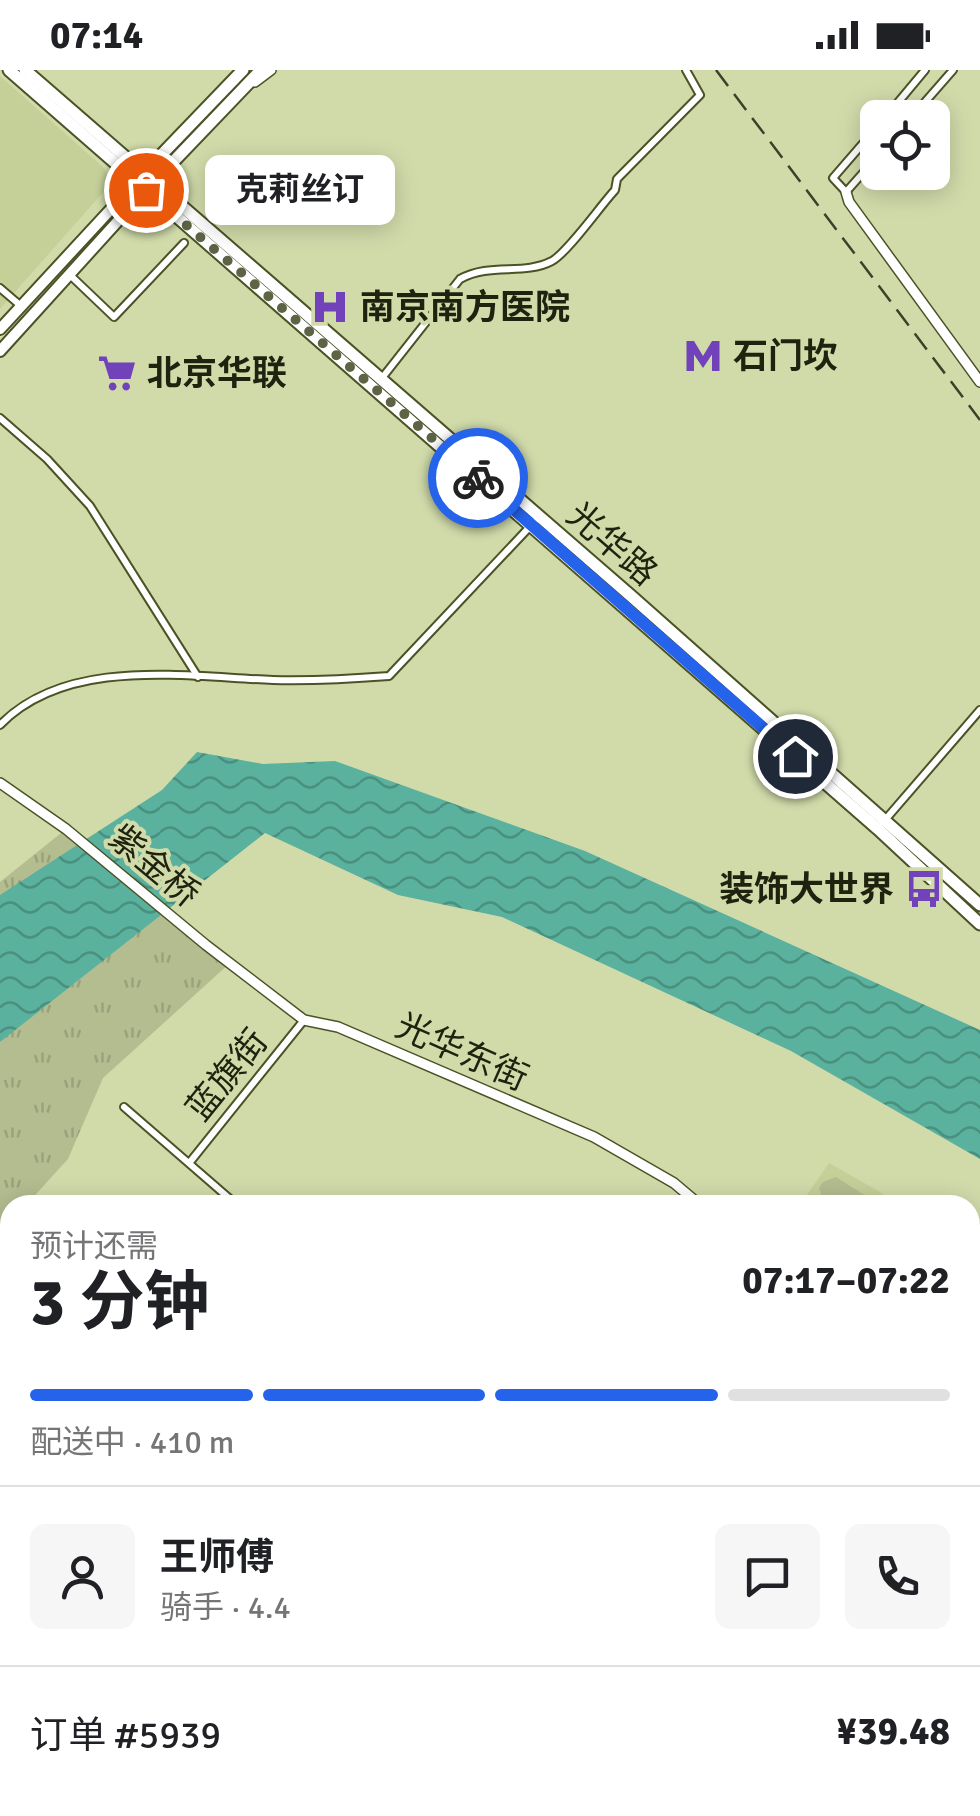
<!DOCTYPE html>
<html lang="zh">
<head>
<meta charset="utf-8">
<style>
	body { margin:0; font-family:Signika,"Noto Sans SC",sans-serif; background:#f6f6f6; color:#202124; height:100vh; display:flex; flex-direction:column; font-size:38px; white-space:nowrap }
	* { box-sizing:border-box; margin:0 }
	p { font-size:32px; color:#757577 }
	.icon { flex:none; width:55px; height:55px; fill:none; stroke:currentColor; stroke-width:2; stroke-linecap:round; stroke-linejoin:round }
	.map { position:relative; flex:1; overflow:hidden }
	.drawer { position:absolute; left:0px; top:1125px; width:980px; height:622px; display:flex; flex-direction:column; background:#fff; border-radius:30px 30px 0 0; box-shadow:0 5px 25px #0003 }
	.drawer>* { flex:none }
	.buttons { position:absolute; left:860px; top:30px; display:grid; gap:20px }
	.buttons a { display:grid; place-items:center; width:90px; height:90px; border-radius:15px; background:#fff; box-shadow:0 5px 25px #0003; font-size:50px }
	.pin { position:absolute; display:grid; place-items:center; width:85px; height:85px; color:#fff; margin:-42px; border:5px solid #fff; border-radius:50%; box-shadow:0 2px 10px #0007 }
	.courier { position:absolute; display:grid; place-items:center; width:100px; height:100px; margin:-50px; border:8px solid #2563eb; border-radius:50%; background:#fff; color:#222; box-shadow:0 2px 12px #0007 }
	.bubble { position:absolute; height:70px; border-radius:15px; background:#fff; box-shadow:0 5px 25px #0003; font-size:32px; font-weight:700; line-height:70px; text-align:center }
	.overview em { font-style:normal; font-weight:700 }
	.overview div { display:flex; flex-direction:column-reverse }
	.overview { display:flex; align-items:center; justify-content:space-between; height:170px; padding:0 30px }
	h1 { font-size:65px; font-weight:700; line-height:75px }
	.bar { display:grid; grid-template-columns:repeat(4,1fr); gap:15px 10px; align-content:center; height:120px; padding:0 30px }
	.bar i { height:12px; border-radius:8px; background:#e0e0e0 }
	.bar .current { background:#2563eb }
	.bar p { grid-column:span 4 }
	.line { display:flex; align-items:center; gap:25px; padding:0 30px; border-top:2px solid #e0e0e0 }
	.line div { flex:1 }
	.round { display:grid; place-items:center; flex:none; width:105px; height:105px; border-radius:15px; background:#f6f6f6 }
	.status { display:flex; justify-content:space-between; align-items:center; height:70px; padding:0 50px; background:#fff; direction:ltr }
	.status svg { height:28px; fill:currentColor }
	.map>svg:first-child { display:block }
	.built { fill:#c5d099 }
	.green { fill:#b4bd90 }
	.park { fill:url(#park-tufts) }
	.water { fill:url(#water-waves) }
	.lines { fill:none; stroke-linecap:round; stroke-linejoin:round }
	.minor-casing { stroke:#4b5226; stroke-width:10 }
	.tertiary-casing { stroke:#4b5226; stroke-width:12 }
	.secondary-casing { stroke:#4b5226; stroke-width:14 }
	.primary-casing { stroke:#4b5226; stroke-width:15 }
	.minor { stroke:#fff; stroke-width:6 }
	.tertiary { stroke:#fff; stroke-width:9 }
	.secondary { stroke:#fff; stroke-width:10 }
	.primary { stroke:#fff; stroke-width:11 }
	.rail { stroke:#3c4129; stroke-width:2.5; stroke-dasharray:20 10; stroke-linecap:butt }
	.done { stroke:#5d6345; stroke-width:10; stroke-dasharray:0 18 }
	.route { stroke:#2563eb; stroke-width:12 }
	.labels { text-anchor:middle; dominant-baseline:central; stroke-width:8; stroke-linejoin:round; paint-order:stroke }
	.poi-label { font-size:35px; font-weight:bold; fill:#1e220f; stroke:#d1dbaa; text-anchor:start }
	.street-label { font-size:35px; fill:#1e220f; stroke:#d1dbaa }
</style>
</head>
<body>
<div class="status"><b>07:14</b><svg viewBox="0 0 49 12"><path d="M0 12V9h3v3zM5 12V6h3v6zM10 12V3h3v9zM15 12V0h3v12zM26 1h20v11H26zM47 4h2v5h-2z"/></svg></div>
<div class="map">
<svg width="980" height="1746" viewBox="0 0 980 1746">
	<defs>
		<pattern id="park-tufts" width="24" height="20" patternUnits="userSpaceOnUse" patternTransform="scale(2.5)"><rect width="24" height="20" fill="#b4bd90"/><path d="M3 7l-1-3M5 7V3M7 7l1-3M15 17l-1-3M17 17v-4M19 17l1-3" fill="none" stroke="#9aa27b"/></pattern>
		<pattern id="water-waves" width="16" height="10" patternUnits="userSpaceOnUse" patternTransform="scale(2.5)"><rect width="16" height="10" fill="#5ab19e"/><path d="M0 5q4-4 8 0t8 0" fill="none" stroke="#4a907f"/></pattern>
	</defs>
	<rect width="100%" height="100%" fill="#d1dbaa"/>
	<g class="built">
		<polygon points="0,6 103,97 113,111 0,239"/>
		<polygon points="829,1093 880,1122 895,1135 800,1135"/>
		<polygon points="10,1564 10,1735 0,1725 0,1574"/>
		<polygon points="12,1738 396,1738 404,1746 21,1746"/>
	</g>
	<polygon class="green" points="836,1107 880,1135 825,1135 819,1118 823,1112"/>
	<polygon class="park" points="66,759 230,893 103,1008 68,1089 26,1135 10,1135 10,1152 0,1163 0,812"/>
	<polygon class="water" points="197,682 263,694 335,691 585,781 980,960 980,1089 791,981 502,847 398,825 265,763 0,972 0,825 162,720"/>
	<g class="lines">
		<g class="minor-casing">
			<g id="minor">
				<polyline points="885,48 925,0"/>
				<polyline points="911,48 953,0"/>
				<polyline points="878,56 833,108 846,122 878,86"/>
				<polyline points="70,205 114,247 184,173"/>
				<polyline points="0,218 21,236"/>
				<path d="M382,308L460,209C491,192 523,206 552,191C568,182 601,135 615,120L617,109L700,25L686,0"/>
				<polyline points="0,348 47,389 90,436 198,607"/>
				<path d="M0,655C67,586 187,607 273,610C312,611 350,609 389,606L539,447"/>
				<polyline points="885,750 980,640"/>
				<polyline points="124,1037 237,1135"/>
				<polyline points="190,1092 304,950"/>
				<polyline points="970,1723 980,1712"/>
				<polyline points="399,1738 408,1746"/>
				<polyline points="831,1738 840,1746"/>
				<polyline points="948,1746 956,1738"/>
			</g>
		</g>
		<g class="tertiary-casing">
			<g id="tertiary">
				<polyline points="255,12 271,0"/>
				<polyline points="846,122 849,132 980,312"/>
				<polyline points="0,713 66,759 206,875 304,950 338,957 594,1067 674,1113 700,1135"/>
			</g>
		</g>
		<g class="secondary-casing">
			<g id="secondary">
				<polyline points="0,259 137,111"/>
				<polyline points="0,281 146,120"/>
			</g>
		</g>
		<g class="primary-casing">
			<g id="primary">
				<polyline points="9,0 878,759 980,854"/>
				<polyline points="25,0 631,526 980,835"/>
				<polyline points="142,105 243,0"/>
				<polyline points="149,117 261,0"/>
				<polyline points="970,1308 980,1298"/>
				<polyline points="970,1366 980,1375"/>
				<polyline points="545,1746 554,1738"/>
			</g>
		</g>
		<use href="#minor" class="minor"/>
		<use href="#tertiary" class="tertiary"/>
		<use href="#secondary" class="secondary"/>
		<use href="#primary" class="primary"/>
		<polyline class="rail" points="716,0 980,350"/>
	</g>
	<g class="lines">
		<polyline class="done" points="146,120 478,408"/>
		<polyline class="route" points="478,408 795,686"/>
	</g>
	<defs>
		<g id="hospital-bare" transform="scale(3)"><path d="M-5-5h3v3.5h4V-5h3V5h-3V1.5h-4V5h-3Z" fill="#7142ba" stroke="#d1dbaa" stroke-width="2.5" paint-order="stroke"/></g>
		<g id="metro-bare" transform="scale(3)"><path d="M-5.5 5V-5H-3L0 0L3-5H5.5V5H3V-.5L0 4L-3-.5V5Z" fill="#7142ba" stroke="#d1dbaa" stroke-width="2.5" paint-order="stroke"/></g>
		<g id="supermarket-bare" transform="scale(3)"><path d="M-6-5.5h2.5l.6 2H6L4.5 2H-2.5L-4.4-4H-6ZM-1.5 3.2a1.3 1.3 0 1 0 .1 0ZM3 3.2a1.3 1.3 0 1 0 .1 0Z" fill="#7142ba" stroke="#d1dbaa" stroke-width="2.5" paint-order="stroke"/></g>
		<g id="bus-bare" transform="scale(3)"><path d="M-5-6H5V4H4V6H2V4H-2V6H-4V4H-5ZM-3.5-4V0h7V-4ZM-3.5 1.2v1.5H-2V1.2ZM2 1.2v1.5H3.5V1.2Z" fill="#7142ba" stroke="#d1dbaa" stroke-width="2.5" paint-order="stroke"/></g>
	</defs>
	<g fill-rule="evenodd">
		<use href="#hospital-bare" x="330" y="237"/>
		<use href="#metro-bare" x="703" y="286"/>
		<use href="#supermarket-bare" x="117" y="303"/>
		<use href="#bus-bare" x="924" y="819"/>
	</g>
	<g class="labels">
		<g class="poi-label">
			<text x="360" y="237">南京南方医院</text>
			<text x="733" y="286">石门坎</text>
			<text x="147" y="303">北京华联</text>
			<text x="894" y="819" text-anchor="end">装饰大世界</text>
		</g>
		<g class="street-label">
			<text transform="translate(612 474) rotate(41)">光华路</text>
			<text transform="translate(154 796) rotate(40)">紫金桥</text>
			<text transform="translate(462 982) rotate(24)">光华东街</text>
			<text transform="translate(227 1005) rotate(-51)">蓝旗街</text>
		</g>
	</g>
</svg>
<div class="buttons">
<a><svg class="icon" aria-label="locate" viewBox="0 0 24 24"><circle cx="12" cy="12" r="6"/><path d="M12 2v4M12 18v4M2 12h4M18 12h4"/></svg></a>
</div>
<div class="pin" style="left:146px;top:120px;background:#ea580c"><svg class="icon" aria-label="bag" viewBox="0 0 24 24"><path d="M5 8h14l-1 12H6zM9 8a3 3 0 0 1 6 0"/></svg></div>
<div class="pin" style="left:795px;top:686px;background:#1f2937"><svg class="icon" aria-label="home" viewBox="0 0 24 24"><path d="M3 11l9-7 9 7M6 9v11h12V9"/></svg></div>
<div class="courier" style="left:478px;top:408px"><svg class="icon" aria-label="bike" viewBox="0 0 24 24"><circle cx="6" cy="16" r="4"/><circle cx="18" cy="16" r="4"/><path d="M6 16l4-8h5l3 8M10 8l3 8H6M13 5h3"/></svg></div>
<div class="bubble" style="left:205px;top:85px;width:190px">克莉丝订</div>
<section class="drawer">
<div class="overview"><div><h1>3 分钟</h1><p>预计还需</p></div><em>07:17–07:22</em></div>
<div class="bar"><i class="current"></i><i class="current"></i><i class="current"></i><i></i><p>配送中 · 410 m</p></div>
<div class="line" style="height:180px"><a class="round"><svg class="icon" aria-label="person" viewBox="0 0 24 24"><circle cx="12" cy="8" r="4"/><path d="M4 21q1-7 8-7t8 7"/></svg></a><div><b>王师傅</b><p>骑手 · 4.4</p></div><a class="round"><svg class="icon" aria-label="chat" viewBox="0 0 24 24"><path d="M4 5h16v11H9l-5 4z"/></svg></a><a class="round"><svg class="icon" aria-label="phone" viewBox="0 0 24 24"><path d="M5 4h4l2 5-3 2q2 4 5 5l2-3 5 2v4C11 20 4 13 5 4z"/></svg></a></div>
<div class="line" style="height:130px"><div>订单 #5939</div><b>¥39.48</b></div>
</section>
</div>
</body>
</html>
